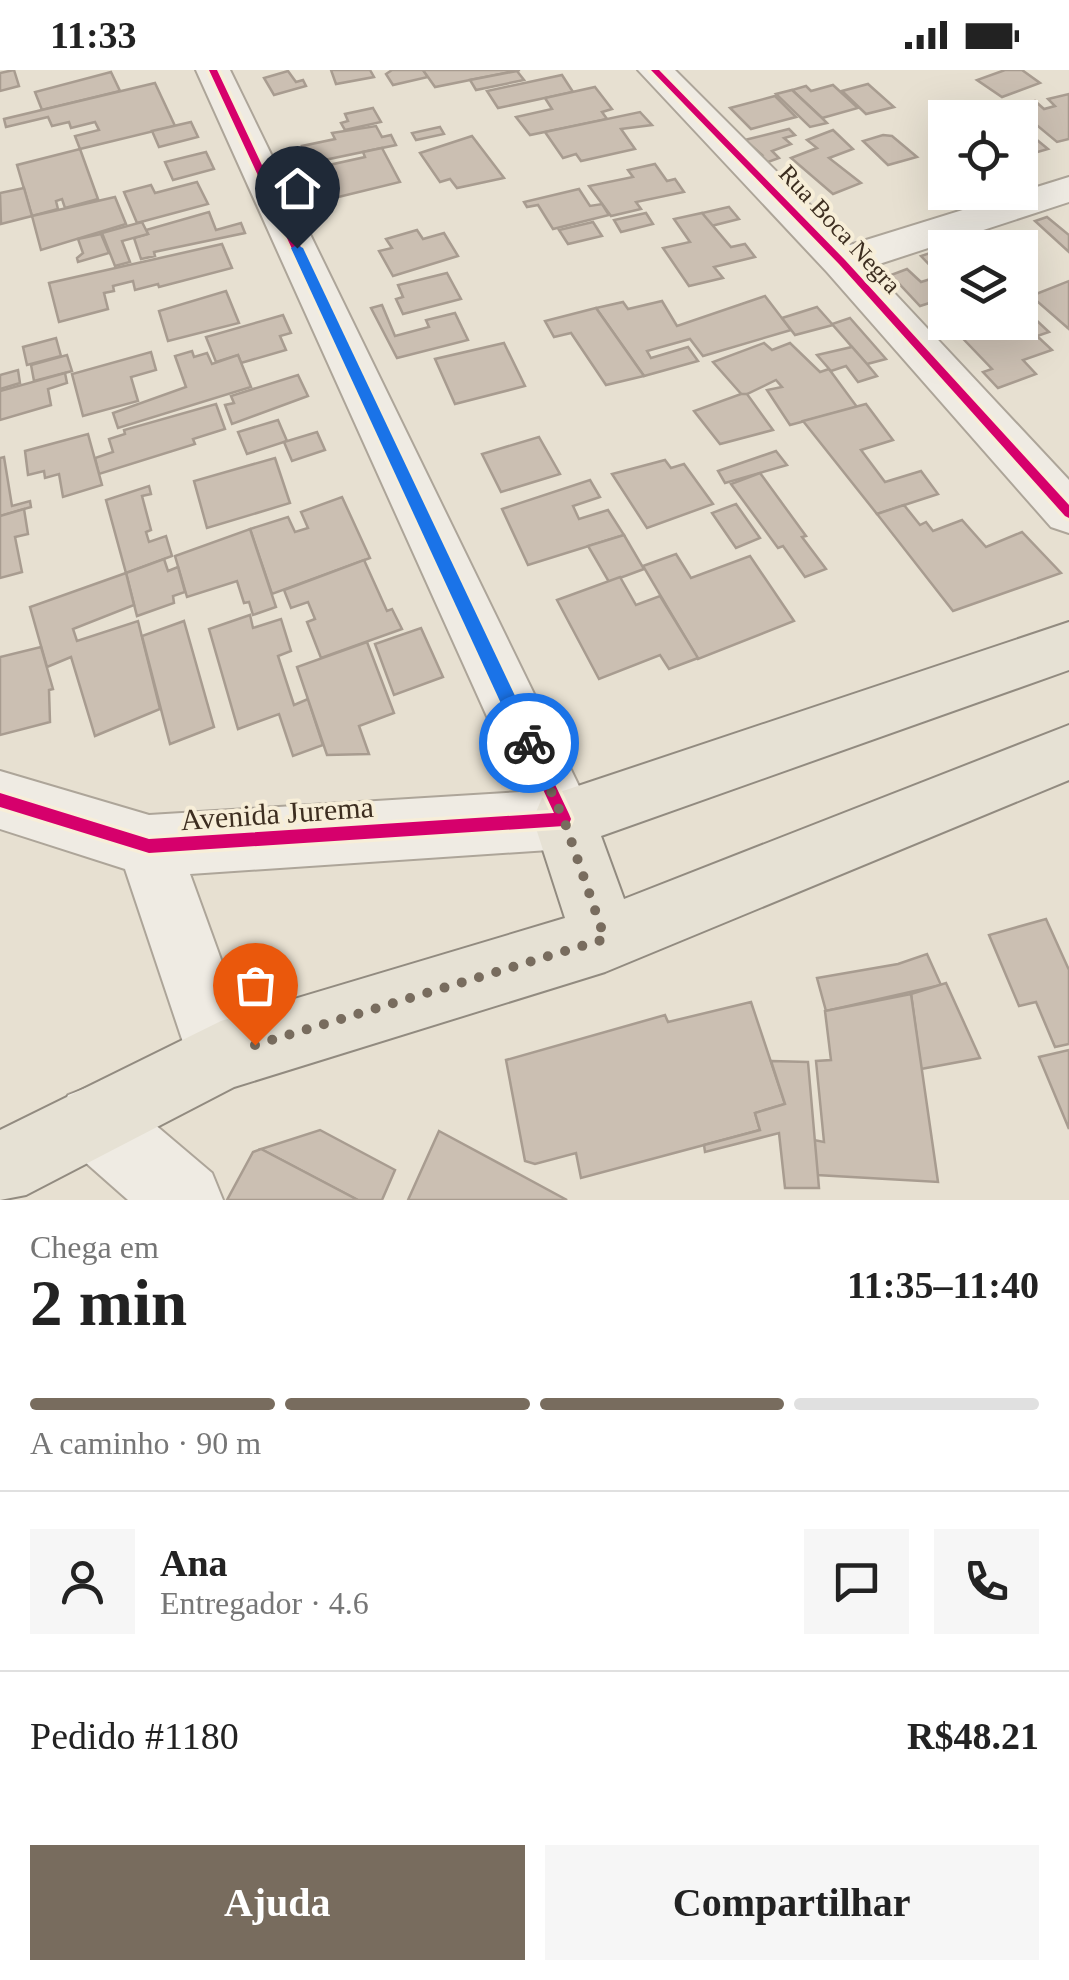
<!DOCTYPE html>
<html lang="pt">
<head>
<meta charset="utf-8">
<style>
	body { margin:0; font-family:Georgia,serif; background:#f6f6f6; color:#222; height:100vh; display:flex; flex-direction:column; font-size:38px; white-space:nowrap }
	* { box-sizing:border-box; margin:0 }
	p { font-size:32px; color:#767676 }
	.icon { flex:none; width:55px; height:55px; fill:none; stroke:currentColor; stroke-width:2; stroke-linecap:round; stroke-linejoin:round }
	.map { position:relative; height:1130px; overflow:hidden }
	.sheet { display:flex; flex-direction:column; background:#fff; flex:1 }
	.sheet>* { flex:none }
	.tools { position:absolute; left:928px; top:30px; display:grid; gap:20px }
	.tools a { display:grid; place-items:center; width:110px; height:110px; border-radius:0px; background:#fff; box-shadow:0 10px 40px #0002; font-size:50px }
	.pin { position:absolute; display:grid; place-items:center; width:85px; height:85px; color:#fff; margin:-102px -42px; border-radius:50% 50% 50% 0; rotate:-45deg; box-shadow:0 0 10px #0007 }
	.pin .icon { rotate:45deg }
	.courier { position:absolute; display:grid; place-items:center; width:100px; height:100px; margin:-50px; border:8px solid #1a73e8; border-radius:50%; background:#fff; color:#222; box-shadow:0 2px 12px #0007 }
	.overview em { font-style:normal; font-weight:700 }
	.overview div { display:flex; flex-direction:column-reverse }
	.overview { display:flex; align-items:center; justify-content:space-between; height:170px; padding:0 30px }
	h1 { font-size:65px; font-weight:700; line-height:75px }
	.bar { display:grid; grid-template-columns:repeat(4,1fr); gap:15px 10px; align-content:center; height:120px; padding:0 30px }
	.bar i { height:12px; border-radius:8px; background:#e0e0e0 }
	.bar .on { background:#786c5e }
	.bar p { grid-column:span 4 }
	.line { display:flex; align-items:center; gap:25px; padding:0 30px; border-top:2px solid #e0e0e0 }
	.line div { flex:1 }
	.round { display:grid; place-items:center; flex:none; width:105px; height:105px; border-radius:0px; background:#f6f6f6 }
	.action { display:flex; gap:20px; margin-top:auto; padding:20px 30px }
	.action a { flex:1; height:115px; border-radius:0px; background:#786c5e; color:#fff; font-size:40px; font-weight:700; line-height:115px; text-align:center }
	.action a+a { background:#f6f6f6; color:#222 }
	.status { display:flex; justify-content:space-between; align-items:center; height:70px; padding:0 50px; background:#fff; direction:ltr }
	.status svg { height:28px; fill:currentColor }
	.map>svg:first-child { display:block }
	.building { fill:#cbbfb2; stroke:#a89c90; stroke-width:2.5 }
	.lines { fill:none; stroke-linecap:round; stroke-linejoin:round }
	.minor-casing { stroke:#ada599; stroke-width:4 }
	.major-casing { stroke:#928b80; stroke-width:4 }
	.minor { fill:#efebe3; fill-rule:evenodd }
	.major { fill:#e6e1d4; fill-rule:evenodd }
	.cycleway-casing { stroke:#f7eed8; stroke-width:7 }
	.cycleway { fill:#d6006c; fill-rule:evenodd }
	.route { fill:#1a73e8 }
	.done { stroke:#786c5e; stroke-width:10; stroke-dasharray:0 18 }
	.labels { text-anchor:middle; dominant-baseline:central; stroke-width:8; stroke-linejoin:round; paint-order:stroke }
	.far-street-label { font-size:25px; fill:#3d2e20; stroke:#f7eed8 }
	.street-label { font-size:30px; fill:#3d2e20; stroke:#f7eed8 }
</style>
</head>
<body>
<div class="status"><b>11:33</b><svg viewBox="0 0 49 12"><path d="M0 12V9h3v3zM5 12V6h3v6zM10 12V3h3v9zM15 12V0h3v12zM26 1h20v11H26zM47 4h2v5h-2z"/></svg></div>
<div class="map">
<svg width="1069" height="1130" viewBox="0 0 1069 1130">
	<rect width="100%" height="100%" fill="#e7e0d1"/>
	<g class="building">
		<polygon points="14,0 19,16 0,21 0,3"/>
		<polygon points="331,0 370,0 374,7 336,14"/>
		<polygon points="392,0 423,0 428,7 393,15 386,4"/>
		<polygon points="423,0 520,0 435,17"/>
		<polygon points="1005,0 1022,0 1040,13 1002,27 977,10"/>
		<polygon points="288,1 296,12 303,10 306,16 274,25 264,8"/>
		<polygon points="517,1 524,10 476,20 470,10"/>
		<polygon points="111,2 120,21 42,40 35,22"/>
		<polygon points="562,5 573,22 498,38 487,21"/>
		<polygon points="155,13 175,56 80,79 75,66 99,60 95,52 71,58 69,52 52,56 48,47 6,57 4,49"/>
		<polygon points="868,14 894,37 866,44 842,21"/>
		<polygon points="833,15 858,38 822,48 792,20 806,16 811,21"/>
		<polygon points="595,17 612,39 602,42 607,49 530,65 516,47 552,39 545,28"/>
		<polygon points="792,20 822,48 827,53 810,57 776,24"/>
		<polygon points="1069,24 1069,69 1057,72 1015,37 1035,31 1044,39 1055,36 1048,29"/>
		<polygon points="775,26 796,47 751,59 730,38"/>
		<polygon points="373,38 381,52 345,60 341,53 348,51 345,44"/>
		<polygon points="640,42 652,55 621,59 635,79 581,91 576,84 563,88 545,62"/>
		<polygon points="191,52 198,67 159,77 152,61"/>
		<polygon points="376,56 382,67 391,65 396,75 310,93 302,76 335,69 332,63"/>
		<polygon points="1020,56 1048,79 1020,87"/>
		<polygon points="440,57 444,64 416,70 412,63"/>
		<polygon points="789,59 795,65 784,68 791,74 772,81 779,88 754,97 747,90 762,85 745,70"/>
		<polygon points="833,60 853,79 829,88 861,113 833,124 791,88 817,78 807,70"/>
		<polygon points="883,65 892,66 917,87 888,95 863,71"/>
		<polygon points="472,66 504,108 457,118 450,109 440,112 420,83"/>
		<polygon points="382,78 400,112 326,130 311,99 365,87 363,82"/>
		<polygon points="80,79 98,129 65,138 62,129 56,131 58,139 32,146 17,95"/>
		<polygon points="206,82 214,99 173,110 165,92"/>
		<polygon points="655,94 667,111 675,109 684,122 636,132 641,139 611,146 589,116 633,107 628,100"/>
		<polygon points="197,112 208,134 137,153 124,122 151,115 155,123"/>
		<polygon points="24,118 32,146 1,154 0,123"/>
		<polygon points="579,119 590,136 602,134 609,145 553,159 538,135 527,137 524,132"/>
		<polygon points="115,127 126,154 41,180 32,146"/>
		<polygon points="729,137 739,149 711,156 702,143"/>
		<polygon points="209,142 216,160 241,153 245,163 154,182 155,186 141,189 134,168 148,164 146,160"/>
		<polygon points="646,143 653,154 621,162 614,150"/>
		<polygon points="702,143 731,177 745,174 755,187 714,197 723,208 689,216 663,178 690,172 674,149"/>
		<polygon points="1047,147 1069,165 1069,182 1035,151"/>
		<polygon points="142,152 148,164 122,171 130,192 115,196 102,163"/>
		<polygon points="593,152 602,166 568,174 559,160"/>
		<polygon points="417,160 423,169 444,163 458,186 393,206 379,181 392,178 386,169"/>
		<polygon points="101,164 109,183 78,192 77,188 83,183 78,169"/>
		<polygon points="222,174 232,198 159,217 158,214 135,220 133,211 113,216 114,221 104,223 108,239 59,252 49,213"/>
		<polygon points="945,178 945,228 920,236 891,205 907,199 921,212 940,206 921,186"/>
		<polygon points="447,203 461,229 403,244 396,229 403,227 398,215"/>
		<polygon points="1069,211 1069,259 1031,226"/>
		<polygon points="226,221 239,253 168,271 159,241"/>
		<polygon points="765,226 791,260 703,286 690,269 647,281 651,288 688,277 698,291 644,306 596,238 623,232 628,239 662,231 677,256"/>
		<polygon points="382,235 395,266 429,257 426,250 455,243 468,270 397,288 371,238"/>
		<polygon points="1020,235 1049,262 1037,266 1052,280 1023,290 1036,304 998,318 983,302 992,299 948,253 1020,252"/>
		<polygon points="817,237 833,255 795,265 782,248"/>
		<polygon points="596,238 644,306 606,315 571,263 554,267 545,251"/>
		<polygon points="283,245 291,263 280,266 286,280 241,293 238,285 216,292 206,267"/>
		<polygon points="850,248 886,289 867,294 832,254"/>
		<polygon points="56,268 61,286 27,295 23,277"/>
		<polygon points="504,273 525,316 455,334 435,289"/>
		<polygon points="764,273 772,280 790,273 820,302 829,299 857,337 790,355 767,320 782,317 776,310 743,326 713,292"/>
		<polygon points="852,277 867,294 877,306 858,312 846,296 831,301 817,285"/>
		<polygon points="192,281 194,287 207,283 212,294 238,285 251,317 118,358 113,343 186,317 175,286"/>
		<polygon points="151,282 156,300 131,307 138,331 83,346 72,304"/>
		<polygon points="67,285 72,301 34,311 31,295"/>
		<polygon points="18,300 20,313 0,319 0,305"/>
		<polygon points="65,303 67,313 48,319 51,335 0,350 0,321"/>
		<polygon points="298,305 308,326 232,354 225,335 234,333 231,326"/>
		<polygon points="741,324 747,324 773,360 720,374 694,341"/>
		<polygon points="216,334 225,359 193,369 195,374 99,404 95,388 113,382 109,369 125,364 124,360"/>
		<polygon points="866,334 893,370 861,380 885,412 921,401 938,424 877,444 803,351"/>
		<polygon points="278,350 287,371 247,384 238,362"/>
		<polygon points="317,362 325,380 292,391 284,372"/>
		<polygon points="88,364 102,415 63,427 59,404 45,408 44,401 28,405 25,381"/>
		<polygon points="539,367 560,404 501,422 482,384"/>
		<polygon points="776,381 787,395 725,413 718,401"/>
		<polygon points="4,387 12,436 30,431 31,437 0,446 0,388"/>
		<polygon points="275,388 290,433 207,458 194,411"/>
		<polygon points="665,390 671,398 684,394 713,434 647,458 612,404"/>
		<polygon points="760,403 806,466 802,467 826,499 805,507 783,476 778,478 731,414"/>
		<polygon points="590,410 600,427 573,436 579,449 608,440 624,465 528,495 502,439"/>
		<polygon points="149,416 151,424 142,426 151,460 146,462 149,472 166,466 172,486 126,503 106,430"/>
		<polygon points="342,427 370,488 272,524 250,459 288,447 295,462 308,458 301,442"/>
		<polygon points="736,434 760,468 736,478 712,443"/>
		<polygon points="904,435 920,455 926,452 933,461 962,450 986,477 1022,462 1061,503 953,541 877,444"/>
		<polygon points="24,439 28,464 15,467 22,502 0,508 0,446"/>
		<polygon points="250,459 276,537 253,545 249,532 244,533 237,511 187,527 175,486"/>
		<polygon points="624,465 644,499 609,512 588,476"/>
		<polygon points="676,484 691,508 750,486 794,551 698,589 643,496"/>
		<polygon points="164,489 168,501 178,497 185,522 173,526 174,533 137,546 126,503"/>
		<polygon points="364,490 387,541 392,539 402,559 321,588 307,552 315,549 308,532 291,538 284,520"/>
		<polygon points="126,503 134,535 73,559 77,571 138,551 160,639 95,666 71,587 47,597 30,537"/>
		<polygon points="620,507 636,535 660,526 698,588 669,599 660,585 599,609 557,530"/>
		<polygon points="250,545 253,558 281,549 291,581 278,586 294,635 308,629 323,675 293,686 279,644 238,659 209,559"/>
		<polygon points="184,551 214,657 170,674 142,566"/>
		<polygon points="421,558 443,607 394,625 375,574"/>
		<polygon points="367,572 394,643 359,656 369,684 327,685 297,597"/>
		<polygon points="41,577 53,619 49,620 50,652 0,665 0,587"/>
		<polygon points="1046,849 1069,900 1069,974 1055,977 1036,932 1019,936 989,865"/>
		<polygon points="927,884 941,915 826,941 817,908 898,894"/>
		<polygon points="946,913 980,988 921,999 911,924"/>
		<polygon points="911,924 938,1112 817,1105 814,1070 824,1072 816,991 831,990 825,941"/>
		<polygon points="751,932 785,1034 755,1043 760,1060 581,1108 576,1083 535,1094 525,1091 506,990 665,945 668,952"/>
		<polygon points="1069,980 1069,1059 1039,987"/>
		<polygon points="771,991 808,992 819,1118 785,1118 779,1063 705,1082 704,1075 760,1060 755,1043 785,1034"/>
		<polygon points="320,1060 395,1100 382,1130 358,1130 261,1079"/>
		<polygon points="439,1061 567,1130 408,1130"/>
		<polygon points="261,1079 358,1130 227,1130 253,1082"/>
	</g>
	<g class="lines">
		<g class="minor-casing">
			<g id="minor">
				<polygon points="196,0 230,0 595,749 586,770 564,779 190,804 256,986 246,1011 221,1021 196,1011 125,799 0,759 0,701 149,745 521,722"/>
				<polygon points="638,0 675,0 850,175 1069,107 1069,132 870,197 1069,410 1069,463 1051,457 827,202"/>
				<polygon points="94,1015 120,1025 212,1103 223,1130 128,1130 68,1077 58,1051 68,1025"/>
			</g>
		</g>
		<g class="major-casing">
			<polygon id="major" points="1069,552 1069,600 601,766 624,829 1069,655 1069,710 605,902 234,1017 26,1125 0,1130 0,1060 221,951 565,848 533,749 542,728"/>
		</g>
		<use href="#minor" class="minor"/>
		<use href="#major" class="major"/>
		<g class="cycleway-casing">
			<g id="cycleway">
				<polygon points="209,0 217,0 569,744 571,749 569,754 564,756 149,783 0,737 0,723 149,769 554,743"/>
				<polygon points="651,0 659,0 845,190 1069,435 1069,448 1065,446 839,194"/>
			</g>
		</g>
		<use href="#cycleway" class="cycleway"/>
	</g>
	<polygon class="route" points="297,175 303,178 535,668 535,679 522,679 291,178"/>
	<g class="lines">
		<polyline class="done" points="255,975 605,869 564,750 529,673"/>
	</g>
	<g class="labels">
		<g class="far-street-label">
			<text transform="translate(840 159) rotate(47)">Rua Boca Negra</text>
		</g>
		<g class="street-label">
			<text transform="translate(277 743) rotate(-4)">Avenida Jurema</text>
		</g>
	</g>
</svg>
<div class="tools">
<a><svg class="icon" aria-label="locate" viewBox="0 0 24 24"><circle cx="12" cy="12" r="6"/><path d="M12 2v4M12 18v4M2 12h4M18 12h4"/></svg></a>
<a><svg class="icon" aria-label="layers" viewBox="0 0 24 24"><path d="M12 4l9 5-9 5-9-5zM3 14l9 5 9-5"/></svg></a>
</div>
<div class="pin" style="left:255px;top:975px;background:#ea580c"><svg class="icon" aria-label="bag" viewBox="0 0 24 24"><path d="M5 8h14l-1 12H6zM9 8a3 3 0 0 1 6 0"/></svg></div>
<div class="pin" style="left:297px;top:178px;background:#1f2937"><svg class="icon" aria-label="home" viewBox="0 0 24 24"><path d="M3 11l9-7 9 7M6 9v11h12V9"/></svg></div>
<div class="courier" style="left:529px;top:673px"><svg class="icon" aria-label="bike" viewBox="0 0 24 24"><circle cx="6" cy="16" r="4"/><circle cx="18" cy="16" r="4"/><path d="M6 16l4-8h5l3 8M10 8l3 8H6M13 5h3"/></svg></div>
</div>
<section class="sheet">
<div class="overview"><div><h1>2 min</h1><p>Chega em</p></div><em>11:35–11:40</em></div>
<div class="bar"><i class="on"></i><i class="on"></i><i class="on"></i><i></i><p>A caminho · 90 m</p></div>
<div class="line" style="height:180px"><a class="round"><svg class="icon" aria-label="person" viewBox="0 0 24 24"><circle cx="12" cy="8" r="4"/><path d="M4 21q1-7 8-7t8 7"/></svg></a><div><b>Ana</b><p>Entregador · 4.6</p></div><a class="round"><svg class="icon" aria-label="chat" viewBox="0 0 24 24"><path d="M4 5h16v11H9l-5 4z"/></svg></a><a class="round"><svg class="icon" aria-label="phone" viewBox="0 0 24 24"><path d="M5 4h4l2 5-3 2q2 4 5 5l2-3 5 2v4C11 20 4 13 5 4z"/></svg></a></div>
<div class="line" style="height:130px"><div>Pedido #1180</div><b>R$48.21</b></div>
<div class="action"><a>Ajuda</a><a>Compartilhar</a></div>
</section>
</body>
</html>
